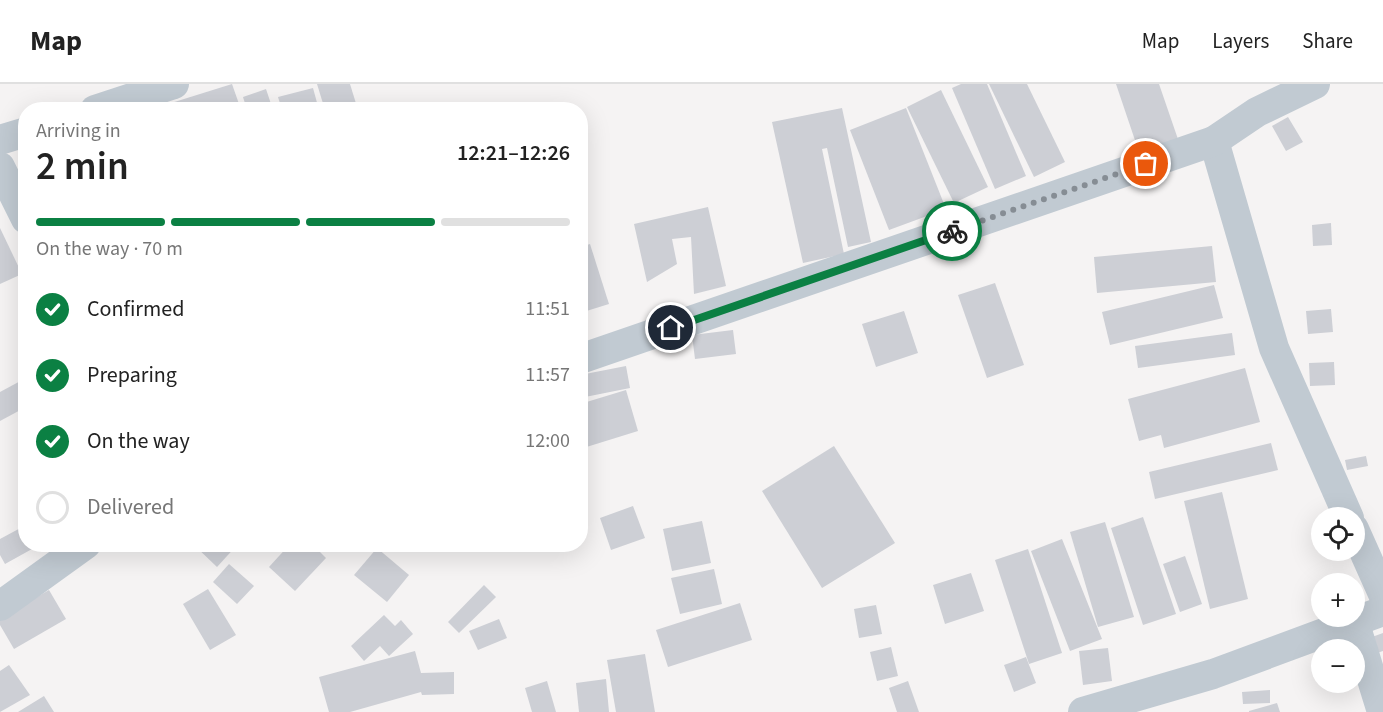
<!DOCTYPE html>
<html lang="en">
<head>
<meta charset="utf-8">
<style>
	body { margin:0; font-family:"Source Sans 3",sans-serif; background:#f6f6f6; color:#222; height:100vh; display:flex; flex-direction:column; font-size:22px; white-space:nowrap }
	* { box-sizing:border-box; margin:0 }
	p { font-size:20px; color:#767676 }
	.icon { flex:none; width:33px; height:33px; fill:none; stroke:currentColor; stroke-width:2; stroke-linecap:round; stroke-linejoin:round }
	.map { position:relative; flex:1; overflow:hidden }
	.sheet { position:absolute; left:18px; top:18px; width:570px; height:450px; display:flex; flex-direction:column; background:#fff; border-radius:24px; box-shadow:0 6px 24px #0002 }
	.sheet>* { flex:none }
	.controls { position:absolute; left:1311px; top:423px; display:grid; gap:12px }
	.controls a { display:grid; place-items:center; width:54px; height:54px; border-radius:50%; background:#fff; box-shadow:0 6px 24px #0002; font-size:30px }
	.pin { position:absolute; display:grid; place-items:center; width:51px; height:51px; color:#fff; margin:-26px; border:3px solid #fff; border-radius:50%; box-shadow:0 2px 6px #0007 }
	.courier { position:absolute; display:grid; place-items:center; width:60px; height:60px; margin:-30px; border:4px solid #0b8043; border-radius:50%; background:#fff; color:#222; box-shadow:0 2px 8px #0007 }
	.summary em { font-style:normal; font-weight:600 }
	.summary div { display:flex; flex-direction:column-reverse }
	.summary { display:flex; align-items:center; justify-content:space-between; height:102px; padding:0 18px }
	h1 { font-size:39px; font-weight:600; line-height:45px }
	.bar { display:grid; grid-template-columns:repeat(4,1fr); gap:9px 6px; align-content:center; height:72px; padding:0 18px }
	.bar i { height:8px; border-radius:4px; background:#e0e0e0 }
	.bar .selected { background:#0b8043 }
	.bar p { grid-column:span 4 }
	ol { padding:0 18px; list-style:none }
	li { display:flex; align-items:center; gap:18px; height:66px }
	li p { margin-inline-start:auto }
	li .icon { padding:6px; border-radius:50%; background:#0b8043; color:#fff; stroke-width:4 }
	li:last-child { color:#767676 }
	li i { width:33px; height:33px; border:3px solid #e0e0e0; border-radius:50% }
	header { display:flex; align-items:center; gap:36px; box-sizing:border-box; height:84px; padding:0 30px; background:#fff; border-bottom:2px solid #e0e0e0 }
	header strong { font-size:28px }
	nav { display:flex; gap:33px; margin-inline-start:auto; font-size:21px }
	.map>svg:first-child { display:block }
	.building { fill:#cdcfd5 }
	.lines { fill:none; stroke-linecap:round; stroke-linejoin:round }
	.minor { stroke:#c1cad2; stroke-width:30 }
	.done { stroke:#868d94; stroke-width:6; stroke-dasharray:0 10.8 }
	.route { stroke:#0b8043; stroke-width:8 }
</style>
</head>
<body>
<header>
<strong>Map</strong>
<nav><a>Map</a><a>Layers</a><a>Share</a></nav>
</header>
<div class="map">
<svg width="1383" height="628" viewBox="0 0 1383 628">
	<rect width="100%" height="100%" fill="#f5f3f3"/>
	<g class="building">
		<polygon points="232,0 239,20 222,26 170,26 168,20"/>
		<polygon points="317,0 350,0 358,26 325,26"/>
		<polygon points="961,0 987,0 1026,92 995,105 952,4"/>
		<polygon points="989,0 1027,0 1065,78 1034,93"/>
		<polygon points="1116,0 1159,0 1181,64 1142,77"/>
		<polygon points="313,4 319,26 282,26 278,13"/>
		<polygon points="266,5 273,26 247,26 243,13"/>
		<polygon points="941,6 988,103 954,119 907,23"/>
		<polygon points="842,24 871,158 848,163 827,64 822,65 844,170 803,179 772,38"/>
		<polygon points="906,24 946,125 889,146 850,46"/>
		<polygon points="1288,33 1303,58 1286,67 1272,42"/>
		<polygon points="708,123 726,202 694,210 691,153 672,155 677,180 647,198 634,140"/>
		<polygon points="1331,139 1332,161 1313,162 1312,141"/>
		<polygon points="0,144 22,190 0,200"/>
		<polygon points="590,160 609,220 580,229 580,163"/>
		<polygon points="1212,162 1216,198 1097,209 1094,173"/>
		<polygon points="995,199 1024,281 987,294 958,211"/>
		<polygon points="1214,201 1223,234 1110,261 1102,228"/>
		<polygon points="1331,225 1333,248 1308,250 1306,227"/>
		<polygon points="904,227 918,269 876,283 862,240"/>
		<polygon points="733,246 736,270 695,275 692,251"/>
		<polygon points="1232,249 1235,271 1138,284 1135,262"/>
		<polygon points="1334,278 1335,301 1310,302 1309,279"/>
		<polygon points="626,282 630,304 580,314 580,291"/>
		<polygon points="1245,284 1260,338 1164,364 1161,351 1139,357 1128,315"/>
		<polygon points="26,294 26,323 0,337 0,308"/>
		<polygon points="626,306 638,347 580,365 580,320"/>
		<polygon points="1271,359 1278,386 1155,415 1149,388"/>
		<polygon points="834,362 895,459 822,504 762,407"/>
		<polygon points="1366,372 1368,382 1347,386 1345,376"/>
		<polygon points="1222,408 1248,515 1210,525 1184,417"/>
		<polygon points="633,422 645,454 611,466 600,434"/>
		<polygon points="1143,433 1176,530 1143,541 1111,444"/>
		<polygon points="702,437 711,479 672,487 663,445"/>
		<polygon points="1105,438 1134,533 1098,543 1070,448"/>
		<polygon points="26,441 26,460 41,460 5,480 0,471 0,455"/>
		<polygon points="1062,455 1102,555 1070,567 1031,467"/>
		<polygon points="193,460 238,460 217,483"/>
		<polygon points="290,460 312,460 326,474 295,507 269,483"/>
		<polygon points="377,464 409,491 387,518 354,491"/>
		<polygon points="1028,465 1062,569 1029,580 995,476"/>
		<polygon points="1185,472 1202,520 1180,528 1163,480"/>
		<polygon points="229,480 254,502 237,520 213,498"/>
		<polygon points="714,485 722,520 680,530 671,494"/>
		<polygon points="971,489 984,527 945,540 933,501"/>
		<polygon points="484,501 496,513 459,549 448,538"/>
		<polygon points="208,505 236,551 210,566 183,520"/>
		<polygon points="49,506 66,535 14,565 0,541 0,535"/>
		<polygon points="740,519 752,556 668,583 656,546"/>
		<polygon points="876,521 882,550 859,554 854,525"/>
		<polygon points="384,531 395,542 401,536 413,550 389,572 380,562 364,577 351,562"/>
		<polygon points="499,535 507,554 478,566 469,547"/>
		<polygon points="1383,549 1383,567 1377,569 1372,553"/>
		<polygon points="891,563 898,592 877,597 870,568"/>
		<polygon points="1108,564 1112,597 1083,601 1079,567"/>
		<polygon points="415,567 421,589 454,588 454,610 422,611 421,608 350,628 329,628 319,593"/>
		<polygon points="645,570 655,628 616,628 607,576"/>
		<polygon points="1026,573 1036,599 1014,608 1004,581"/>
		<polygon points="9,581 30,611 0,628 0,587"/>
		<polygon points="606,595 609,628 579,628 576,599"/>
		<polygon points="547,597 556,628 532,628 525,604"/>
		<polygon points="908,597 919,628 897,628 889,604"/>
		<polygon points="1270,606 1270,619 1243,620 1242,608"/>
		<polygon points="44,612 54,628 18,628"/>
		<polygon points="1277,619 1280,628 1249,628 1249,627"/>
	</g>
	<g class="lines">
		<g class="minor">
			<polyline points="95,26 174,0"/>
			<polyline points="0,56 26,48"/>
			<polyline points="1214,57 1274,264 1349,434"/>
			<polyline points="0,83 26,135"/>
			<polyline points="580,275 1214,57 1257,28 1315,0"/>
			<polyline points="1354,445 1383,510"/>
			<polyline points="0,522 86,460"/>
			<polyline points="1354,537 1382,628"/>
			<polyline points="1083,628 1213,590 1383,527"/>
		</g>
	</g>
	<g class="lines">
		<polyline class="done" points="952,147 1146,80"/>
		<polyline class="route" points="671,244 952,147"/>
	</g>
</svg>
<div class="controls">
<a><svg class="icon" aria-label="locate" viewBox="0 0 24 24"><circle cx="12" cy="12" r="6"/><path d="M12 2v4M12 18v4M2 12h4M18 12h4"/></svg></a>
<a>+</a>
<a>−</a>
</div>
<div class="pin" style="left:1146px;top:80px;background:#ea580c"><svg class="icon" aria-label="bag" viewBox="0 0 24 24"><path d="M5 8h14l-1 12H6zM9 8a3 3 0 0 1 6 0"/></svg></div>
<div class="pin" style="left:671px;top:244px;background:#1f2937"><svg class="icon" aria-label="home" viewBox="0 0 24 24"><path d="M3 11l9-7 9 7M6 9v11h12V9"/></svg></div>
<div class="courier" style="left:952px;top:147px"><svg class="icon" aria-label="bike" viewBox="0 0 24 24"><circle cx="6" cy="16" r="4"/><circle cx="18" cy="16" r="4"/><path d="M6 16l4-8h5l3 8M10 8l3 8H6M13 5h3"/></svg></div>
<section class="sheet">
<div class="summary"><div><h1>2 min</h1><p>Arriving in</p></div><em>12:21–12:26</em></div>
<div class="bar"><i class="selected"></i><i class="selected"></i><i class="selected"></i><i></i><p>On the way · 70 m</p></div>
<ol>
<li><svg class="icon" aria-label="check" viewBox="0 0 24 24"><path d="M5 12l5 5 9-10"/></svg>Confirmed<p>11:51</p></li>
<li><svg class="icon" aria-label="check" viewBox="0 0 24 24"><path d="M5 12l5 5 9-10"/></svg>Preparing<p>11:57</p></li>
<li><svg class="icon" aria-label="check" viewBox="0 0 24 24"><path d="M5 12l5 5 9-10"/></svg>On the way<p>12:00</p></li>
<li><i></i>Delivered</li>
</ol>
</section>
</div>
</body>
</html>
